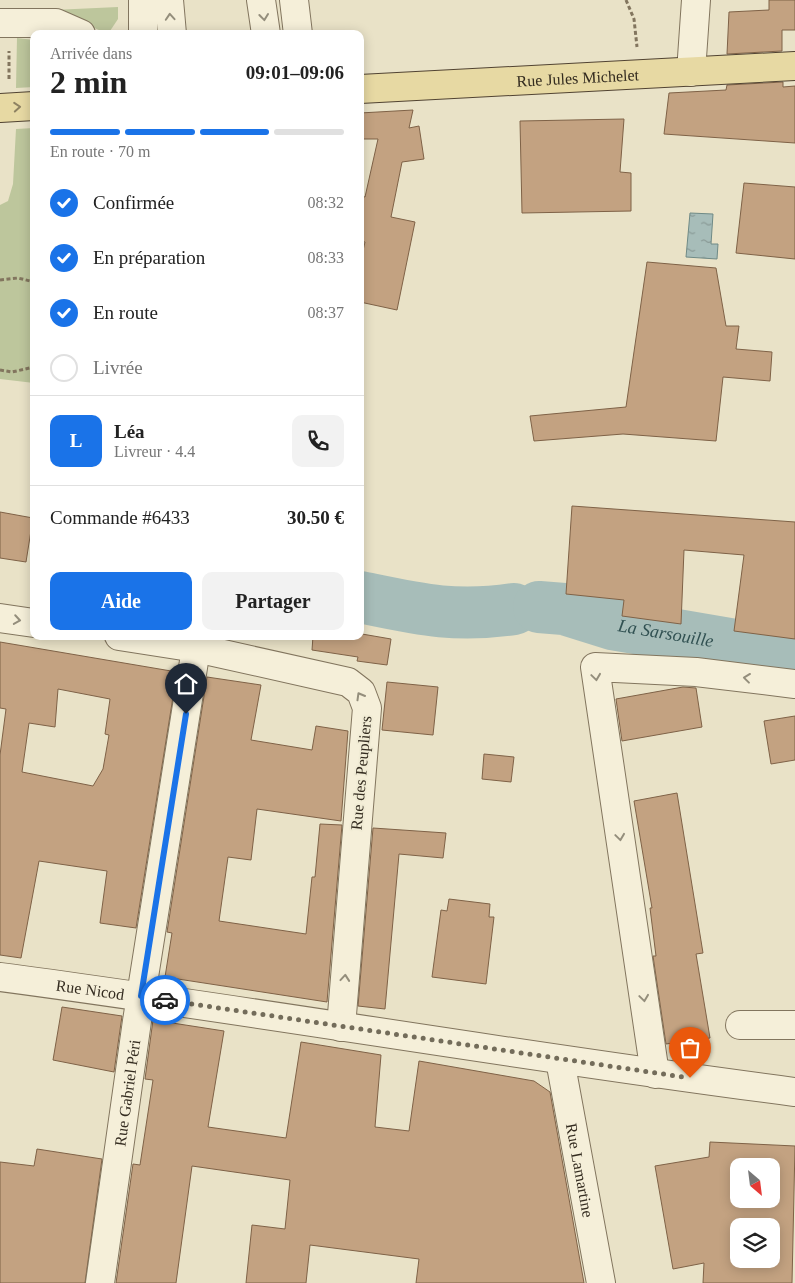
<!DOCTYPE html>
<html lang="fr">
<head>
<meta charset="utf-8">
<style>
	body { margin:0; font-family:Georgia,serif; background:#f2f2f2; color:#222; height:100vh; display:flex; flex-direction:column; font-size:19px; white-space:nowrap }
	* { box-sizing:border-box; margin:0 }
	p { font-size:16px; color:#767676 }
	.icon { flex:none; width:28px; height:28px; fill:none; stroke:currentColor; stroke-width:2; stroke-linecap:round; stroke-linejoin:round }
	.map { position:relative; flex:1; overflow:hidden }
	.side { position:absolute; left:30px; top:30px; width:334px; height:610px; display:flex; flex-direction:column; background:#fff; border-radius:10px; box-shadow:0 2px 12px #0003 }
	.side>* { flex:none }
	.needle { width:32px; rotate:152deg }
	.buttons { position:absolute; left:730px; top:1158px; display:grid; gap:10px }
	.buttons a { display:grid; place-items:center; width:50px; height:50px; border-radius:10px; background:#fff; box-shadow:0 2px 12px #0003; font-size:25px }
	.pin { position:absolute; display:grid; place-items:center; width:42px; height:42px; color:#fff; margin:-51px -21px; border-radius:50% 50% 50% 0; rotate:-45deg; box-shadow:0 0 5px #0007 }
	.pin .icon { rotate:45deg }
	.courier { position:absolute; display:grid; place-items:center; width:50px; height:50px; margin:-25px; border:4px solid #1a73e8; border-radius:50%; background:#fff; color:#222; box-shadow:0 1px 6px #0007 }
	.headline em { font-style:normal; font-weight:600 }
	.headline div { display:flex; flex-direction:column-reverse }
	.headline { display:flex; align-items:center; justify-content:space-between; height:85px; padding:0 20px }
	h1 { font-size:32px; font-weight:600; line-height:38px }
	.bar { display:grid; grid-template-columns:repeat(4,1fr); gap:8px 5px; align-content:center; height:60px; padding:0 20px }
	.bar i { height:6px; border-radius:4px; background:#e0e0e0 }
	.bar .active { background:#1a73e8 }
	.bar p { grid-column:span 4 }
	.line { display:flex; align-items:center; gap:12px; padding:0 20px; border-top:1px solid #e0e0e0 }
	.line div { flex:1 }
	.round { display:grid; place-items:center; flex:none; width:52px; height:52px; border-radius:10px; background:#f2f2f2 }
	ol { padding:0 20px; list-style:none }
	li { display:flex; align-items:center; gap:15px; height:55px }
	li p { margin-inline-start:auto }
	li .icon { padding:5px; border-radius:50%; background:#1a73e8; color:#fff; stroke-width:4 }
	li:last-child { color:#767676 }
	li i { width:28px; height:28px; border:2px solid #e0e0e0; border-radius:50% }
	.action { display:flex; gap:10px; margin-top:auto; padding:10px 20px }
	.action a { flex:1; height:58px; border-radius:10px; background:#1a73e8; color:#fff; font-size:20px; font-weight:600; line-height:58px; text-align:center }
	.action a+a { background:#f2f2f2; color:#222 }
	.map>svg:first-child { display:block }
	.green { fill:#bdc69c }
	.water { fill:url(#water-ripples); stroke:#6f8a86 }
	.lines { fill:none; stroke-linecap:round; stroke-linejoin:round }
	.river { stroke:#a7bdb9; stroke-width:52 }
	.building { fill:#c3a281; stroke:#7f6247; fill-rule:evenodd }
	.minor-casing { stroke:#82755e; stroke-width:30 }
	.major-casing { stroke:#514332; stroke-width:30 }
	.path { stroke:#82755e; stroke-width:3; stroke-dasharray:4 2.5; stroke-linecap:butt }
	.minor { stroke:#f5efd9; stroke-width:28 }
	.major { stroke:#e7d9a3; stroke-width:28 }
	.oneway { stroke:#948e7c }
	.oneway2 { stroke:#8e8262 }
	.done { stroke:#736c5a; stroke-width:5; stroke-dasharray:0 9 }
	.route { stroke:#1a73e8; stroke-width:6 }
	.labels { text-anchor:middle; dominant-baseline:central; stroke-width:4; stroke-linejoin:round; paint-order:stroke }
	.street-label { font-size:16px; fill:#342c20; stroke:#f1ecd5 }
	.water-label { font-size:18px; font-style:italic; fill:#315152; stroke:#f1ecd5 }
</style>
</head>
<body>
<div class="map">
<svg width="795" height="1283" viewBox="0 0 795 1283">
	<defs>
		<pattern id="water-ripples" width="26" height="14" patternUnits="userSpaceOnUse" patternTransform="scale(1.25)"><rect width="26" height="14" fill="#a7bdb9"/><path d="M2 4q2-2 4 0t4 0M15 11q2-2 4 0t4 0" fill="none" stroke="#899a96"/></pattern>
	</defs>
	<rect width="100%" height="100%" fill="#e9e2c7"/>
	<g class="green">
		<polygon points="118,7 118,19 108,34 53,10"/>
		<polygon points="17,38 34,40 34,87 16,88"/>
		<polygon points="34,128 34,383 0,379 0,205 8,201 13,184 16,129"/>
	</g>
	<polygon class="water" points="690,213 713,214 711,244 718,244 717,259 686,257"/>
	<g class="lines">
		<g class="river">
			<path d="M360,597C418,609 454,618 514,609"/>
			<path id="s1" d="M539,607L564,609L612,624L795,655"/>
		</g>
	</g>
	<g class="building">
		<polygon points="769,0 795,0 795,30 782,30 782,51 727,54 729,12 769,10"/>
		<polygon points="783,82 783,87 795,86 795,143 664,134 669,93 726,90 727,85"/>
		<polygon points="413,110 409,128 419,126 424,159 402,162 391,217 415,222 397,310 360,302 360,263 365,242 360,241 360,196 365,197 378,139 360,139 360,113"/>
		<polygon points="624,119 620,172 631,173 631,211 522,213 520,121"/>
		<polygon points="744,183 795,187 795,259 736,253"/>
		<polygon points="647,262 716,268 726,326 739,326 736,349 772,352 770,381 723,377 716,441 623,434 534,441 530,416 626,407"/>
		<polygon points="572,506 795,522 795,639 734,631 744,555 684,550 681,624 622,616 624,600 566,594"/>
		<polygon points="0,512 33,518 26,562 0,558"/>
		<polygon points="362,634 391,639 387,665 357,661 358,657 312,650 313,636 361,636"/>
		<path d="M0,642L177,672L136,928L100,923L107,871L39,861L21,958L0,955V755L6,709L0,708ZM58,689L110,699L105,734L109,735L103,769L93,786L22,772L29,723L55,727Z"/>
		<polygon points="207,677 261,685 251,740 312,750 316,726 348,731 341,821 257,809 251,860 228,857 219,921 306,934 312,877 315,877 320,824 342,825 327,1002 165,977 172,933 167,932"/>
		<polygon points="387,682 438,687 433,735 382,730"/>
		<polygon points="683,687 696,688 702,727 622,741 616,699"/>
		<polygon points="795,716 795,760 771,764 764,721"/>
		<polygon points="484,754 514,757 511,782 482,779"/>
		<polygon points="677,793 703,953 696,954 710,1038 666,1044 653,956 656,956 650,908 652,908 634,801"/>
		<polygon points="373,828 446,833 443,858 399,854 385,1009 358,1006"/>
		<polygon points="449,899 490,904 489,917 494,917 486,984 432,977 441,910 447,911"/>
		<polygon points="62,1007 122,1016 114,1072 53,1060"/>
		<polygon points="153,1020 224,1031 208,1127 286,1138 301,1042 381,1055 375,1127 409,1131 419,1061 534,1081 550,1092 584,1283 416,1283 419,1259 310,1245 306,1283 246,1283 252,1225 285,1229 290,1180 192,1166 176,1283 116,1283 133,1164 140,1165 153,1080 145,1079"/>
		<path d="M710,1142L795,1146L792,1283H703L704,1263L673,1269L655,1166L709,1157ZM739,1166H771V1199H739ZM739,1226H771V1259H739Z"/>
		<polygon points="37,1149 102,1159 85,1283 0,1283 0,1162 34,1166"/>
	</g>
	<g class="lines">
		<g class="minor-casing">
			<g id="minor">
				<polyline points="143,0 143,34"/>
				<polyline points="169,0 172,34"/>
				<polyline points="261,0 266,34"/>
				<polyline points="294,0 298,34"/>
				<polyline points="0,23 56,23 81,34"/>
				<polyline points="691,72 696,0"/>
				<polyline points="0,618 34,623"/>
				<polyline points="119,636 196,648 348,682 361,692 367,708 341,1027"/>
				<path id="s2" d="M0,977C265,1012 529,1058 795,1092"/>
				<polyline points="740,1025 795,1025"/>
				<path id="s3" d="M560,1060L601,1283"/>
				<polyline points="655,1074 595,667 696,672 795,684"/>
				<path id="s4" d="M100,1283L137,1021L198,636"/>
			</g>
		</g>
		<g class="major-casing">
			<g id="major">
				<path id="s5" d="M360,89L795,66"/>
				<polyline points="0,108 34,106"/>
			</g>
		</g>
		<g class="path">
			<polyline points="626,0 634,19 637,47"/>
			<polyline points="9,79 9,51"/>
			<polyline points="0,280 18,278 34,282"/>
			<polyline points="0,370 12,372 34,367"/>
		</g>
		<use href="#minor" class="minor"/>
		<use href="#major" class="major"/>
	</g>
	<defs><path id="oneway-chevron" d="M-2-3.5L2.5 0L-2 3.5" fill="none" stroke-width="1.6" stroke-linecap="round" stroke-linejoin="round" transform="scale(1.25)"/></defs>
	<g class="oneway">
		<use href="#oneway-chevron" transform="translate(170 17) rotate(-94)"/>
		<use href="#oneway-chevron" transform="translate(264 17) rotate(83)"/>
		<use href="#oneway-chevron" transform="translate(17 620) rotate(9)"/>
		<use href="#oneway-chevron" transform="translate(596 677) rotate(82)"/>
		<use href="#oneway-chevron" transform="translate(747 678) rotate(-173)"/>
		<use href="#oneway-chevron" transform="translate(360 696) rotate(-120)"/>
		<use href="#oneway-chevron" transform="translate(620 837) rotate(82)"/>
		<use href="#oneway-chevron" transform="translate(345 978) rotate(-85)"/>
		<use href="#oneway-chevron" transform="translate(644 998) rotate(82)"/>
	</g>
	<use class="oneway2" href="#oneway-chevron" transform="translate(17 107) rotate(-4)"/>
	<g class="lines">
		<polyline class="done" points="165,1000 690,1078"/>
		<polyline class="route" points="165,1000 141,996 186,714"/>
	</g>
	<g class="labels">
		<g class="street-label">
			<text stroke="none"><textPath href="#s5" startOffset="218">Rue Jules Michelet</textPath></text>
			<text transform="translate(361 773) rotate(-85)">Rue des Peupliers</text>
			<text stroke="none"><textPath href="#s2" startOffset="91">Rue Nicod</textPath></text>
			<text stroke="none"><textPath href="#s4" startOffset="192">Rue Gabriel Péri</textPath></text>
			<text stroke="none"><textPath href="#s3" startOffset="112">Rue Lamartine</textPath></text>
		</g>
		<g class="water-label">
			<text stroke="none"><textPath href="#s1" startOffset="130">La Sarsouille</textPath></text>
		</g>
	</g>
</svg>
<div class="buttons">
<a><svg class="needle" viewBox="-14 -14 28 28"><path d="M0-13l5 13h-10z" fill="#e53935"/><path d="M0 13l5-13h-10z" fill="#767676"/></svg></a>
<a><svg class="icon" aria-label="layers" viewBox="0 0 24 24"><path d="M12 4l9 5-9 5-9-5zM3 14l9 5 9-5"/></svg></a>
</div>
<div class="pin" style="left:690px;top:1078px;background:#ea580c"><svg class="icon" aria-label="bag" viewBox="0 0 24 24"><path d="M5 8h14l-1 12H6zM9 8a3 3 0 0 1 6 0"/></svg></div>
<div class="pin" style="left:186px;top:714px;background:#1f2937"><svg class="icon" aria-label="home" viewBox="0 0 24 24"><path d="M3 11l9-7 9 7M6 9v11h12V9"/></svg></div>
<div class="courier" style="left:165px;top:1000px"><svg class="icon" aria-label="car" viewBox="0 0 24 24"><path d="M5 17H2v-5l4-1 3-4h7l3 4 3 1v5h-3M9 17h6M6 11h13"/><circle cx="7" cy="17" r="2"/><circle cx="17" cy="17" r="2"/></svg></div>
<section class="side">
<div class="headline"><div><h1>2 min</h1><p>Arrivée dans</p></div><em>09:01–09:06</em></div>
<div class="bar"><i class="active"></i><i class="active"></i><i class="active"></i><i></i><p>En route · 70 m</p></div>
<ol>
<li><svg class="icon" aria-label="check" viewBox="0 0 24 24"><path d="M5 12l5 5 9-10"/></svg>Confirmée<p>08:32</p></li>
<li><svg class="icon" aria-label="check" viewBox="0 0 24 24"><path d="M5 12l5 5 9-10"/></svg>En préparation<p>08:33</p></li>
<li><svg class="icon" aria-label="check" viewBox="0 0 24 24"><path d="M5 12l5 5 9-10"/></svg>En route<p>08:37</p></li>
<li><i></i>Livrée</li>
</ol>
<div class="line" style="height:90px"><b class="round" style="background:#1a73e8;color:#fff">L</b><div><b>Léa</b><p>Livreur · 4.4</p></div><a class="round"><svg class="icon" aria-label="phone" viewBox="0 0 24 24"><path d="M5 4h4l2 5-3 2q2 4 5 5l2-3 5 2v4C11 20 4 13 5 4z"/></svg></a></div>
<div class="line" style="height:65px"><div>Commande #6433</div><b>30.50 €</b></div>
<div class="action"><a>Aide</a><a>Partager</a></div>
</section>
</div>
</body>
</html>
